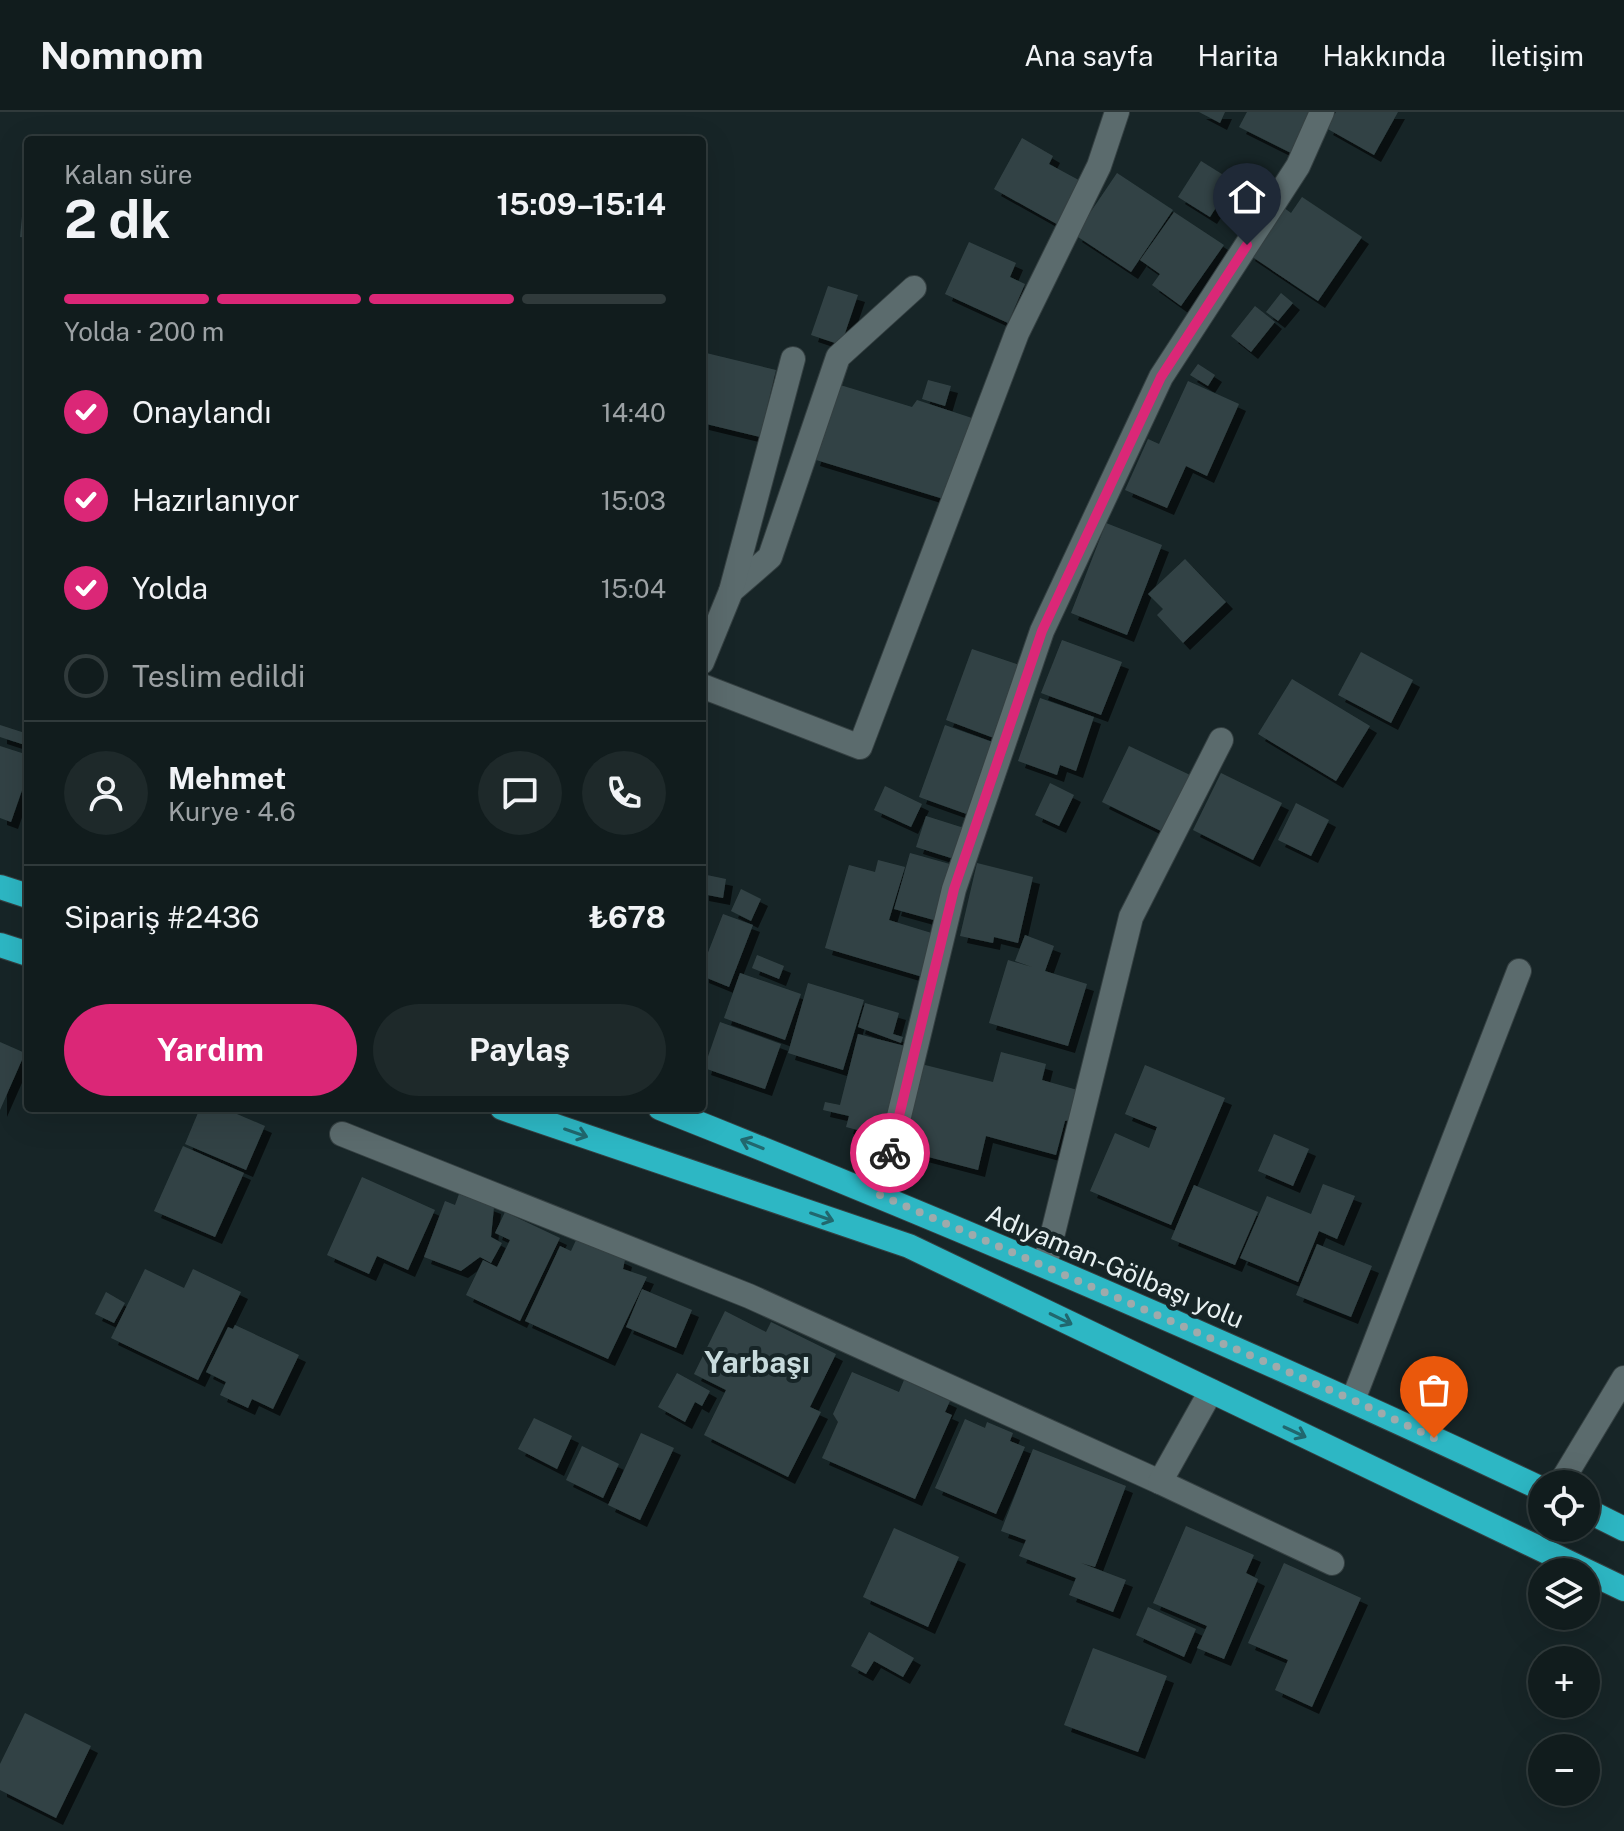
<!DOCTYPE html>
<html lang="tr">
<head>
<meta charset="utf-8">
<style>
	body { margin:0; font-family:"Public Sans",sans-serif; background:#1e292a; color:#f1f3f6; height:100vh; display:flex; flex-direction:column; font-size:30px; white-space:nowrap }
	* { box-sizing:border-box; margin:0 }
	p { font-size:26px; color:#9ca1a4 }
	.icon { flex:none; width:44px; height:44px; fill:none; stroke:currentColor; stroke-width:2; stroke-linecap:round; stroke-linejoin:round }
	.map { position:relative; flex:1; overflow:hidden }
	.sheet { position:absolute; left:24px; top:24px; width:682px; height:976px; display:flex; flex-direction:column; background:#111c1d; border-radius:8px; box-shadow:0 8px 32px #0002,0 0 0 2px #303a3b }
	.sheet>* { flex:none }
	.fabs { position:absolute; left:1528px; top:1358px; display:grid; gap:16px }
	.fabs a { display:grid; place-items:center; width:72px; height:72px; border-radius:50%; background:#111c1d; box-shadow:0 8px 32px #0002,0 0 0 2px #303a3b; font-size:40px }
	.pin { position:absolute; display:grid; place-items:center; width:68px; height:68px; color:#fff; margin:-82px -34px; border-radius:50% 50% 50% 0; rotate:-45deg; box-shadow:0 0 8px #0007 }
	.pin .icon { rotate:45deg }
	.courier { position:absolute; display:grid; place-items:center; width:80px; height:80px; margin:-40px; border:6px solid #db2777; border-radius:50%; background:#fff; color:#222; box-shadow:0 2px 10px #0007 }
	.overview em { font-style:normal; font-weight:700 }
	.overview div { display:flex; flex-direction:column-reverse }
	.overview { display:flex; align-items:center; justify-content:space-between; height:136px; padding:0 40px }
	h1 { font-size:52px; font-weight:700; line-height:60px }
	.bar { display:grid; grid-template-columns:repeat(4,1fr); gap:12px 8px; align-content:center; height:96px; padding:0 40px }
	.bar i { height:10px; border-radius:6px; background:#303a3b }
	.bar .current { background:#db2777 }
	.bar p { grid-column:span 4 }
	.line { display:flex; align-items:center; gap:20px; padding:0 40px; border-top:2px solid #303a3b }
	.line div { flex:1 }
	.round { display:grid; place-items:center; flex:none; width:84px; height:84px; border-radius:42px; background:#1e292a }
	ol { padding:0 40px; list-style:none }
	li { display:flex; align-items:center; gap:24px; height:88px }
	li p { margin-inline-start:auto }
	li .icon { padding:8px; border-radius:50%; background:#db2777; color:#fff; stroke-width:4 }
	li:last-child { color:#9ca1a4 }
	li i { width:44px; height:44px; border:4px solid #303a3b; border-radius:50% }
	.primary-button { display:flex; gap:16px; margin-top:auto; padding:16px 40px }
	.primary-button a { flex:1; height:92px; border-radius:48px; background:#db2777; color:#fff; font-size:32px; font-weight:700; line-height:92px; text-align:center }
	.primary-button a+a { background:#1e292a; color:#f1f3f6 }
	header { display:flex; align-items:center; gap:48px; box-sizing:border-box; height:112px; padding:0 40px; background:#111c1d; border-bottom:2px solid #303a3b }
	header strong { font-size:38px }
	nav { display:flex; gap:44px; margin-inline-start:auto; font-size:28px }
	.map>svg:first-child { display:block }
	.building { fill:#334345; filter:url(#shadow) }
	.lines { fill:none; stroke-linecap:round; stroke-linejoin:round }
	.minor-casing { stroke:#354042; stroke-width:26 }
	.highway-casing { stroke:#354042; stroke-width:26 }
	.minor { stroke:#5b6b6d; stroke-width:24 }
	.highway { stroke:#2db7c4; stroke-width:24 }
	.oneway { stroke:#21676e }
	.done { stroke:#9faaab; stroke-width:8; stroke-dasharray:0 14.4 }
	.route { stroke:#db2777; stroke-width:10 }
	.labels { text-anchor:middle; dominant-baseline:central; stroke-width:8; stroke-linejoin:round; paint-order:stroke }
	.street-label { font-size:26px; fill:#e8f1f2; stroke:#172527 }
	.quarter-label { font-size:30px; font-weight:bold; fill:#c8dbdd; stroke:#172527 }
</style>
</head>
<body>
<header>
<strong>Nomnom</strong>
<nav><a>Ana sayfa</a><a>Harita</a><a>Hakkında</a><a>İletişim</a></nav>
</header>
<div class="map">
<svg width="1624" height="1719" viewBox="0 0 1624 1719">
	<defs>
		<filter id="shadow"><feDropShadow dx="7" dy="7" stdDeviation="0" flood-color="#0009"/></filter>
	</defs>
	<rect width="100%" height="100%" fill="#172527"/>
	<g class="building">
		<polygon points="1199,0 1225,0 1220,11"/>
		<polygon points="1247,0 1316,0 1295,43 1239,15"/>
		<polygon points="1336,0 1398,0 1374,43 1326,16"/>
		<polygon points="1022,26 1053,44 1049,52 1086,72 1062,115 994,77"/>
		<polygon points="1201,49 1233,69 1210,105 1178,85"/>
		<polygon points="1117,61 1173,98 1131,160 1075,123"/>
		<polygon points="26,64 28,64 28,126 20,125"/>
		<polygon points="1302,85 1362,125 1318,189 1248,142 1276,90 1291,101"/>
		<polygon points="1174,100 1224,133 1181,194 1152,173 1160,162 1140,148"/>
		<polygon points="969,130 1016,151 1010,165 1025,172 1008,211 945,182"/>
		<polygon points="828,174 858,183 841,233 811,223"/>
		<polygon points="1281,181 1293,191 1278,209 1266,200"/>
		<polygon points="1255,194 1275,210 1251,240 1231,224"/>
		<polygon points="702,240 776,258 760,325 702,311"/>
		<polygon points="1198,252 1215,263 1208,274 1190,263"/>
		<polygon points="928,268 951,274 945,294 922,287"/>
		<polygon points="1188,269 1239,292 1207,364 1186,354 1167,396 1125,378 1148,327 1159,332"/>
		<polygon points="837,272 912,295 917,288 975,307 950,389 813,347"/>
		<polygon points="1106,411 1162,433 1127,523 1071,501"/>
		<polygon points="1185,447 1226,490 1183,531 1157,503 1163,497 1148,482"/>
		<polygon points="1062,528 1122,550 1101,603 1041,581"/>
		<polygon points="972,537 1025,555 999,628 946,608"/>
		<polygon points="1361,540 1413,568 1391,611 1338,583"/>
		<polygon points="1292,567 1370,614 1336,669 1258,622"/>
		<polygon points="1040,586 1094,605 1076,659 1060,653 1057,663 1018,649"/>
		<polygon points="0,613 28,622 28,634 0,625"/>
		<polygon points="945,613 998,632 972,704 919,685"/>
		<polygon points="0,634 28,643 28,661 11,710 0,706"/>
		<polygon points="1129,634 1190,663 1163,720 1102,690"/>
		<polygon points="1221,661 1282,691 1253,748 1193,718"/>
		<polygon points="1050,671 1074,683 1059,714 1035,703"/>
		<polygon points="885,674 922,692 911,715 874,698"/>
		<polygon points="1296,691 1329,708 1311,744 1278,728"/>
		<polygon points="926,704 964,716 954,747 916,735"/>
		<polygon points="910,741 957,754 941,810 894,797"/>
		<polygon points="878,748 905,755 889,808 938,823 926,866 825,836 849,753 875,760"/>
		<polygon points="977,751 1033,765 1018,831 994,825 993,831 960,824"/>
		<polygon points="702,762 726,767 723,786 702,782"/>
		<polygon points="741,777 761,787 751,809 731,799"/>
		<polygon points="723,802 753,813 729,875 702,864 702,856"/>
		<polygon points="1025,823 1054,834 1045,859 1087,872 1068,934 989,911 1008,848 1032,855 1015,849"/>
		<polygon points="757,843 784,854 779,867 752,856"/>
		<polygon points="740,861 801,882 785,928 724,906"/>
		<polygon points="808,871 864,888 843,958 788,941"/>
		<polygon points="865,891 899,901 893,922 903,925 901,931 858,915"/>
		<polygon points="720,910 781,932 765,977 704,956"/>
		<polygon points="858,922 905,934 884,1025 846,1015 849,1004 823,998 825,990 840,993"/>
		<polygon points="0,930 25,941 0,998"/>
		<polygon points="1001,940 1046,952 1042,968 1081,979 1074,1007 1065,1009 1056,1043 986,1024 978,1058 898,1037 921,952 993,970"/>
		<polygon points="1145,953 1225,986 1171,1113 1090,1079 1115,1021 1149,1036 1157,1015 1125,1002"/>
		<polygon points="200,996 223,996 265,1014 246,1058 185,1032"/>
		<polygon points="1274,1022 1309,1037 1293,1074 1258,1059"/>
		<polygon points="183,1034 244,1061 215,1125 154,1099"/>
		<polygon points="362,1065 435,1098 408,1158 377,1144 369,1162 327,1143"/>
		<polygon points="1323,1072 1355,1084 1337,1127 1319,1119 1298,1170 1240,1146 1267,1084 1311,1102"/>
		<polygon points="1194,1073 1258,1100 1235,1153 1171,1127"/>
		<polygon points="459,1082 494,1095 491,1125 502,1131 491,1151 480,1145 461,1159 424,1145 445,1089 455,1093"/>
		<polygon points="505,1100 560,1126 520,1209 466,1183 483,1148 497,1155 510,1128 495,1121"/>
		<polygon points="577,1126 625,1148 623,1157 647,1165 608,1247 525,1209 560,1134 571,1139"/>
		<polygon points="1317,1132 1372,1154 1351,1205 1296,1183"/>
		<polygon points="145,1157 184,1176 193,1157 241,1180 198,1268 111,1226"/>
		<polygon points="642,1177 692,1198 676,1236 626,1215"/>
		<polygon points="106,1180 125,1191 114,1211 95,1202"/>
		<polygon points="725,1199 766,1220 771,1210 836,1242 810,1295 821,1300 788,1365 704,1323 726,1278 694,1262"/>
		<polygon points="235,1213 299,1243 273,1297 252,1287 248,1296 220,1283 226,1270 206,1260 228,1215 233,1217"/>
		<polygon points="852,1260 899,1280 904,1268 950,1289 945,1300 952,1303 915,1387 822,1346 838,1310 833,1302"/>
		<polygon points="677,1261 710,1279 702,1294 695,1290 685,1310 658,1295"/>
		<polygon points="534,1306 572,1324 557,1357 518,1337"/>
		<polygon points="965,1307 985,1316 987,1310 1013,1321 1010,1329 1025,1335 996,1402 935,1376"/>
		<polygon points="641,1321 674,1336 640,1408 608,1393"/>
		<polygon points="582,1334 619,1352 603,1386 566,1368"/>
		<polygon points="1033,1337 1126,1374 1095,1455 1081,1451 1126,1468 1113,1500 1069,1483 1076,1466 1019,1444 1026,1428 1001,1419"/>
		<polygon points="1186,1414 1254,1443 1246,1461 1258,1467 1224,1547 1197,1536 1207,1514 1153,1491"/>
		<polygon points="894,1416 959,1445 928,1515 863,1485"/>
		<polygon points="1284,1451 1361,1486 1312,1595 1275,1578 1288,1548 1248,1531"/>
		<polygon points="1148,1495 1196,1517 1184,1545 1136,1523"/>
		<polygon points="869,1520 914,1546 903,1565 874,1549 866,1562 851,1554"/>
		<polygon points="1093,1536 1167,1564 1138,1640 1064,1613"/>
		<polygon points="25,1601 91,1634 56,1706 0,1678 0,1652"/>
	</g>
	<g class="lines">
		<g class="minor-casing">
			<g id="minor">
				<polyline points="731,479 770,445 838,245 914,176"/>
				<polyline points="702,550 731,479 793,247"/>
				<polyline points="702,574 860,635 1017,221 1099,54 1117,0"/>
				<polyline points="342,1022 749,1184 1160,1370"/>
				<polyline points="880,1083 954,777 1042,519 1161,265 1298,54 1322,0"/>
				<polyline points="1045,1153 1131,805 1221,628"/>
				<polyline points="1211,1279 1160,1370 1332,1451"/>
				<polyline points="1353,1288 1519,859"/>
				<polyline points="1560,1372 1624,1266"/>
			</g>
		</g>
		<g class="highway-casing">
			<g id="highway">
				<polyline points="0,775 28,784"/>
				<polyline points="0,833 28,842"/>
				<polyline points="502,996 909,1134 1624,1477"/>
				<path d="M660,996C958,1114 1252,1240 1542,1377"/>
				<polyline points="1586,1398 1624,1417"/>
			</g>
		</g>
		<use href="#minor" class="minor"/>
		<use href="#highway" class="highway"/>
	</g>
	<defs><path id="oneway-shaft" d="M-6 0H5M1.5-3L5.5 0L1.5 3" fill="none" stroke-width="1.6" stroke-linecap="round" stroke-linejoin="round" transform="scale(2)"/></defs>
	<g class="oneway">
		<use href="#oneway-shaft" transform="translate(576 1021) rotate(19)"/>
		<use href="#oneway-shaft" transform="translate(752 1032) rotate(-158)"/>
		<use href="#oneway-shaft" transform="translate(822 1105) rotate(19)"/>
		<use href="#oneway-shaft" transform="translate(1061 1207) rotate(26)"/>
		<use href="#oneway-shaft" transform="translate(1295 1320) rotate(25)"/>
	</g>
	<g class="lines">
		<polyline class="done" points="890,1041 880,1083 1353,1288 1434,1326"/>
		<polyline class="route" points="890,1041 954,777 1042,519 1161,265 1247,133"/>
	</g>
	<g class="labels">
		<g class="street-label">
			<text transform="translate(1115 1154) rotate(23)">Adıyaman-Gölbaşı yolu</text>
		</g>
		<g class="quarter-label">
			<text x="757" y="1250">Yarbaşı</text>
		</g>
	</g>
</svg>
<div class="fabs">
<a><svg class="icon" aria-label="locate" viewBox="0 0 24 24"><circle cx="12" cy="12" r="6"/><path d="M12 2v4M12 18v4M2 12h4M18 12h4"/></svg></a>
<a><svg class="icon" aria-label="layers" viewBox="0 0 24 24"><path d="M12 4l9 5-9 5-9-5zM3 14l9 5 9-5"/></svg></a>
<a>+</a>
<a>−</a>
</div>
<div class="pin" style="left:1434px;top:1326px;background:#ea580c"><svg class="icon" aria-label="bag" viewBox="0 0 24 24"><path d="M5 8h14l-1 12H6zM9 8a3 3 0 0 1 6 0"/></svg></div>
<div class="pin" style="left:1247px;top:133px;background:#1f2937"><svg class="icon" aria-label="home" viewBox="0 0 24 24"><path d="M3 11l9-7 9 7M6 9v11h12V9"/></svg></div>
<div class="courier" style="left:890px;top:1041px"><svg class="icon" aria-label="bike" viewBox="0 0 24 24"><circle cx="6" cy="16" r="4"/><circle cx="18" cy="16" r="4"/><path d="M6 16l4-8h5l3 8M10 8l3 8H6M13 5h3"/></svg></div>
<section class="sheet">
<div class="overview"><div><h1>2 dk</h1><p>Kalan süre</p></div><em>15:09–15:14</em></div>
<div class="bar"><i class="current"></i><i class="current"></i><i class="current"></i><i></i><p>Yolda · 200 m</p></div>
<ol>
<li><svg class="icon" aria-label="check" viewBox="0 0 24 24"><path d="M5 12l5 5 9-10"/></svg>Onaylandı<p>14:40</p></li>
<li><svg class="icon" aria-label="check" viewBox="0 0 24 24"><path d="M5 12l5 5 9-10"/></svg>Hazırlanıyor<p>15:03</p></li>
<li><svg class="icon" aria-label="check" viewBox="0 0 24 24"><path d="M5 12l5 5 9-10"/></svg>Yolda<p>15:04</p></li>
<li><i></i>Teslim edildi</li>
</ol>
<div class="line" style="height:144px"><a class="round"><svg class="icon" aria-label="person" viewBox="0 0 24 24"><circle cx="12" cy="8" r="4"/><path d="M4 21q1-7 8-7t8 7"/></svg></a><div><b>Mehmet</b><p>Kurye · 4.6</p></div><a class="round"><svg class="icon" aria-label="chat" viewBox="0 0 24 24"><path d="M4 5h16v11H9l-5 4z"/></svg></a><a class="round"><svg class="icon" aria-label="phone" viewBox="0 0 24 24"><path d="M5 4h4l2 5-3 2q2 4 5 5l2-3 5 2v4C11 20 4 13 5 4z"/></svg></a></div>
<div class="line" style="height:104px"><div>Sipariş #2436</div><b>₺678</b></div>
<div class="primary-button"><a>Yardım</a><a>Paylaş</a></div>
</section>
</div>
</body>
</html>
